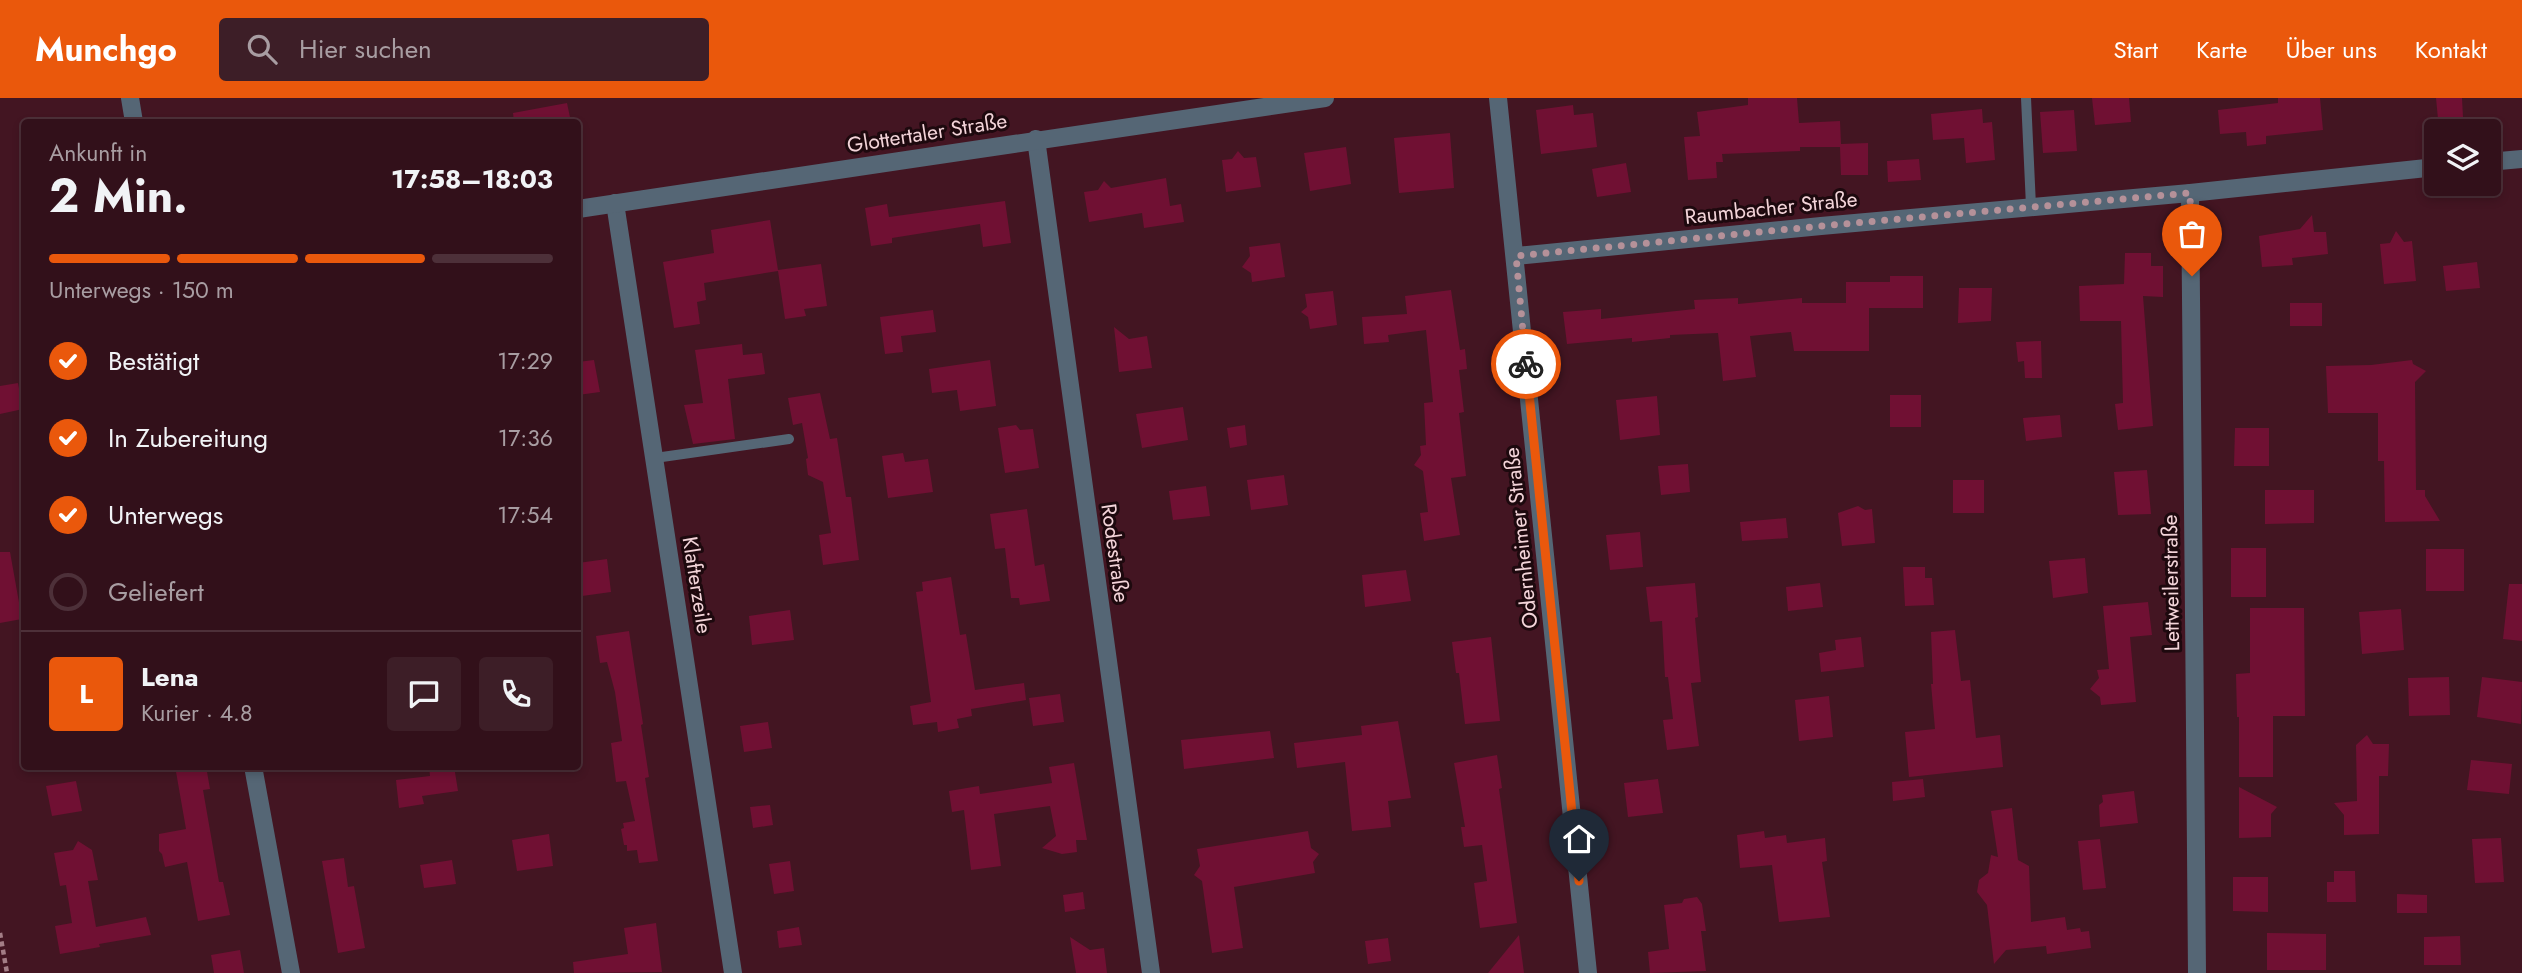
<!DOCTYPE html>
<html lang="de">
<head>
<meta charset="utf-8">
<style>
	body { margin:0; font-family:Jost,sans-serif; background:#3d1e27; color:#f1f3f6; height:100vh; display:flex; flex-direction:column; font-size:26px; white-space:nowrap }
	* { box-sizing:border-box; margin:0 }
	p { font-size:23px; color:#a89da2 }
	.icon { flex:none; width:38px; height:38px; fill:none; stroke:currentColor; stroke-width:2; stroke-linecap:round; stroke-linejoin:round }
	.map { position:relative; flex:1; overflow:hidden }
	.sheet { position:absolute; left:21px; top:21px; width:560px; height:651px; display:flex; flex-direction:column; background:#32101a; border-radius:7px; box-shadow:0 4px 10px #0003,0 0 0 2px #4d3039 }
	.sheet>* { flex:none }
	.buttons { position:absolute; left:2424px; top:21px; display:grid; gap:14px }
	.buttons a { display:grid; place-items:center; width:77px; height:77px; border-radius:7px; background:#32101a; box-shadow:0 4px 10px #0003,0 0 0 2px #4d3039; font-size:35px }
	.pin { position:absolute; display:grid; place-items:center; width:60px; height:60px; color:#fff; margin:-72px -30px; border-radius:50% 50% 50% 0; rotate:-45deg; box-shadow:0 0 7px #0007 }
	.pin .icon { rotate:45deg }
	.courier { position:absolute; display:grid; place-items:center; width:70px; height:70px; margin:-35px; border:5px solid #ea580c; border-radius:50%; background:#fff; color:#222; box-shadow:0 2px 9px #0007 }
	.headline em { font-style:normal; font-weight:700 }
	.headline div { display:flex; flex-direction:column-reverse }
	.headline { display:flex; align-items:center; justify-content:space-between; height:119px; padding:0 28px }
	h1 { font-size:46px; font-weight:700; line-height:52px }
	.bar { display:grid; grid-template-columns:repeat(4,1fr); gap:10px 7px; align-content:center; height:84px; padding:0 28px }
	.bar i { height:9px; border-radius:5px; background:#4d3039 }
	.bar .selected { background:#ea580c }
	.bar p { grid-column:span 4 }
	.line { display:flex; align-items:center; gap:18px; padding:0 28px; border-top:2px solid #4d3039 }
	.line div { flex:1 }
	.round { display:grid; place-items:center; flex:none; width:74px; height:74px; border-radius:7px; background:#3d1e27 }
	ol { padding:0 28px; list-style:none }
	li { display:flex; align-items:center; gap:21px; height:77px }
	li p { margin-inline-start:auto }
	li .icon { padding:7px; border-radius:50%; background:#ea580c; color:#fff; stroke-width:4 }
	li:last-child { color:#a89da2 }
	li i { width:38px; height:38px; border:4px solid #4d3039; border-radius:50% }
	header { display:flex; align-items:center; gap:42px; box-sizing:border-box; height:98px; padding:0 35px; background:#ea580c; color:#fff }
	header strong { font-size:33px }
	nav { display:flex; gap:38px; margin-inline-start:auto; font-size:24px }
	.search { width:490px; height:63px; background:#3d1e27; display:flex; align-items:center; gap:18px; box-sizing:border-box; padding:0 24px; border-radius:7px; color:#a89da2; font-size:26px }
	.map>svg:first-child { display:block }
	.building { fill:#701033 }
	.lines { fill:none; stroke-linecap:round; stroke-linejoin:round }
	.path { stroke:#a37d86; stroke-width:4.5; stroke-dasharray:5 3.5; stroke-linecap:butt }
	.service { stroke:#556675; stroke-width:10 }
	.minor { stroke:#556675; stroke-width:18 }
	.tertiary { stroke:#556675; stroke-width:18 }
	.done { stroke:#b59199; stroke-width:7; stroke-dasharray:0 12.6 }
	.route { stroke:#ea580c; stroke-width:9 }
	.labels { text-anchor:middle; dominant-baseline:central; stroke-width:6; stroke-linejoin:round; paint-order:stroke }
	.street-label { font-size:21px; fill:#f3d4d9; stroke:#1d090e }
</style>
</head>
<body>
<header>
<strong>Munchgo</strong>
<div class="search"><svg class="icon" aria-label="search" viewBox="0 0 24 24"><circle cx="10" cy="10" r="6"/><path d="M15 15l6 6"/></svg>Hier suchen</div>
<nav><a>Start</a><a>Karte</a><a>Über uns</a><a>Kontakt</a></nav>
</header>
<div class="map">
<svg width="2522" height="875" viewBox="0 0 2522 875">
	<rect width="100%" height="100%" fill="#431522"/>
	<g class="building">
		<polygon points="1748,0 1797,0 1799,25 1840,23 1841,46 1868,45 1868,77 1841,77 1840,49 1800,49 1800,53 1722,56 1723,64 1716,64 1717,80 1688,82 1684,39 1700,38 1697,14 1748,7"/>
		<polygon points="2092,0 2129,0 2131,24 2095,27"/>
		<polygon points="2278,0 2320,0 2323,32 2266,38 2266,46 2247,48 2246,34 2220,36 2218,12 2278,5"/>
		<polygon points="2436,0 2462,0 2463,19 2438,21"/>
		<polygon points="567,5 571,24 514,24 513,15"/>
		<polygon points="1573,7 1574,17 1593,15 1597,49 1541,56 1536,12"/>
		<polygon points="1982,11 1983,25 1992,24 1995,62 1966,65 1964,40 1933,42 1931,16"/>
		<polygon points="2074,12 2077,53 2043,55 2040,14"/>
		<polygon points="1450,35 1454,90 1399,95 1394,40"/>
		<polygon points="1346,49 1351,86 1310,93 1304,55"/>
		<polygon points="1238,53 1244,60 1256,59 1261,89 1226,94 1222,62 1232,61"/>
		<polygon points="1919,61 1921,82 1888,84 1887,63"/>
		<polygon points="1626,65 1631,94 1597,99 1592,71"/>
		<polygon points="1166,80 1170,108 1181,106 1184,124 1144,130 1142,115 1089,124 1084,94 1098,92 1104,83 1111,90"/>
		<polygon points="1005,103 1011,145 983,149 980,126 892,140 892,145 871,148 865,110 887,106 889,119"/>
		<polygon points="2312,117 2314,134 2326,134 2328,156 2292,160 2293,167 2262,169 2259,138 2300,131"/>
		<polygon points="770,122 778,172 821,166 827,208 804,211 806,218 785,221 778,173 704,185 706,202 697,204 700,226 674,230 663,164 714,155 711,132"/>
		<polygon points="2396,133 2404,144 2412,143 2416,183 2384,186 2380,146 2390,145"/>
		<polygon points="1280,145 1285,179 1252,184 1251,175 1242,169 1250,158 1249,149"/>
		<polygon points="2125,155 2151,155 2151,168 2163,168 2163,199 2143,198 2153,328 2118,332 2115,306 2123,305 2121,223 2080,223 2079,188 2124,186"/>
		<polygon points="2477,164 2480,190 2446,193 2443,168"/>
		<polygon points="1890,178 1923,178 1923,210 1869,210 1869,253 1794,253 1791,234 1750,238 1756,279 1723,283 1718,235 1670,237 1670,240 1632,244 1632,240 1567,246 1563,214 1601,211 1601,221 1695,211 1694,202 1738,200 1738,206 1802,200 1802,205 1846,205 1846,184 1890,184"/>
		<polygon points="1959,190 1992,190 1991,223 1958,225"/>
		<polygon points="1451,192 1460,252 1465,251 1467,271 1459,272 1464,314 1459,315 1466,378 1451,380 1460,437 1424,443 1420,415 1428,414 1423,373 1414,367 1421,357 1420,348 1426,347 1424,305 1433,304 1426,232 1388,237 1389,244 1364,246 1362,219 1407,216 1405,198"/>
		<polygon points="1333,193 1337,227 1310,231 1308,219 1301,214 1307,209 1305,196"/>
		<rect x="2290" y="205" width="32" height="23"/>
		<polygon points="933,212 936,234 901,238 903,254 885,256 880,219"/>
		<polygon points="1114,229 1129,241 1147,238 1152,270 1119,274"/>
		<polygon points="2041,243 2042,280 2025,280 2024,263 2018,264 2016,244"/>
		<polygon points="742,246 743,257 762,255 765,276 728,281 735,341 693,346 684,307 703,305 695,252"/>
		<polygon points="594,262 600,294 578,297 578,264"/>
		<polygon points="990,262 996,308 960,313 957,292 932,295 929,271"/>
		<polygon points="2412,262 2413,266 2426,273 2415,284 2416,392 2425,392 2425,398 2440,423 2385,424 2384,363 2378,363 2378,315 2328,315 2326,268 2371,267"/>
		<polygon points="18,285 23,311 0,316 0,288"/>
		<polygon points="820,295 830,341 837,340 846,399 851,399 859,462 823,467 819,437 831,435 823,384 808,377 806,361 808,360 802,325 793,327 788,300"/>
		<rect x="1890" y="297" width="31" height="32"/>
		<polygon points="1657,298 1660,337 1620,342 1616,302"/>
		<polygon points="1183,309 1188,342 1142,350 1136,316"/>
		<polygon points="2060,317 2062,339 2026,343 2023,320"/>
		<polygon points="1016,327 1020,332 1033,331 1039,370 1005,375 998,330"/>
		<polygon points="1245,327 1247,347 1230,350 1227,330"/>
		<polygon points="2235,330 2269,330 2269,368 2234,368"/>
		<polygon points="903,355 905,364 928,361 933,394 888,400 882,358"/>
		<polygon points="1688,366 1690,394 1661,397 1658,368"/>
		<polygon points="2147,372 2151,416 2118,417 2114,374"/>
		<polygon points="1284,377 1288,407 1251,412 1247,382"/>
		<rect x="1953" y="382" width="31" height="33"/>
		<polygon points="1206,388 1210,418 1173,422 1169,393"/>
		<polygon points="2265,392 2314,392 2314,425 2265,426"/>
		<polygon points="1858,408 1865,412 1872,411 1875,445 1842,448 1838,415"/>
		<polygon points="1027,411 1035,468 1044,466 1050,503 1020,507 1019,500 1011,500 1005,450 995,451 990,416"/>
		<polygon points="1786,420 1788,440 1742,443 1740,424"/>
		<polygon points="1640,434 1643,469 1610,472 1606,437"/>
		<rect x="2231" y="450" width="35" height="49"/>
		<rect x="2426" y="451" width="38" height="42"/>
		<polygon points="0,454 10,454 22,521 0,525"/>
		<polygon points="2085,460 2088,495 2053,500 2049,463"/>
		<polygon points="607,461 611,494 582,498 578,465"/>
		<polygon points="1903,469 1925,469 1925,480 1932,480 1934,507 1905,508"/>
		<polygon points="1406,472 1411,503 1365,509 1362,477"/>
		<polygon points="951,479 960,537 966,536 975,592 1024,585 1026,602 971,611 972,618 957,621 959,630 938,634 937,624 913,627 910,608 931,604 916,494 923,493 922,484"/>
		<polygon points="1695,485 1698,519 1695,520 1701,584 1691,585 1699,648 1667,652 1663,622 1673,621 1668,579 1665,579 1662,523 1650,524 1646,489"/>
		<polygon points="1820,485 1823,509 1788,513 1786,489"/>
		<polygon points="2509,486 2522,486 2522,543 2503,541"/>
		<polygon points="2148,504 2152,537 2130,539 2136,604 2101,607 2100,599 2090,591 2099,580 2097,572 2109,571 2103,508"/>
		<polygon points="2250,510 2304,510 2305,618 2273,618 2273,679 2239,679 2239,619 2237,619 2236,576 2250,575"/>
		<polygon points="2401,511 2404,552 2362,556 2359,514"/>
		<polygon points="790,512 794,542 752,547 749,518"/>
		<polygon points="1955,532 1961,583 1970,582 1976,640 2000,637 2003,669 1909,679 1905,634 1935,631 1931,586 1933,586 1931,534"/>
		<polygon points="629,533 643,626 641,627 649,679 645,680 658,763 639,765 637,752 627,753 627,747 624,747 621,731 624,730 623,725 635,723 626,683 616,684 611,645 622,643 615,594 607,564 600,565 596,538"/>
		<polygon points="1491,539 1500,623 1465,626 1459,575 1456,575 1452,544"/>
		<polygon points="1861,539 1864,569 1821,574 1819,555 1836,552 1835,542"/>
		<polygon points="2449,579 2450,617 2409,618 2408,580"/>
		<polygon points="2482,579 2522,584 2521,626 2477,619"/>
		<polygon points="1060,596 1064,624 1033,628 1029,600"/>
		<polygon points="1829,598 1833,639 1799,643 1795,602"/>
		<polygon points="1398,623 1411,700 1388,703 1391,729 1352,733 1345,664 1297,670 1294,645 1362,637 1361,628"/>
		<polygon points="768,624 772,650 744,654 740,628"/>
		<polygon points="1270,633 1274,660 1184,671 1181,642"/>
		<polygon points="2367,637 2373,646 2389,646 2388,678 2379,678 2379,736 2344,737 2344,717 2334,705 2357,703 2356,647"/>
		<polygon points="1497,657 1502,690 1499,691 1517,825 1480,830 1474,785 1487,783 1482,747 1464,749 1461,729 1465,729 1454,665"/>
		<polygon points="2471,662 2512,666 2509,696 2467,692"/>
		<polygon points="1074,665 1087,742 1076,742 1077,754 1062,756 1042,750 1056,738 1050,708 994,716 1001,768 971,772 964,712 952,714 949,693 979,688 980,696 1052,685 1049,669"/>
		<polygon points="175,668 206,668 210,691 203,692 219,784 223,784 230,817 198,823 187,764 165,769 162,756 159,753 159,736 186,731"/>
		<polygon points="429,668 454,668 458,693 422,698 424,706 399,710 396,682 430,678"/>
		<polygon points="1658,681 1663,715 1628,719 1624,685"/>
		<polygon points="1923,681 1925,699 1893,703 1892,684"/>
		<polygon points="76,683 82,713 52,718 46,688"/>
		<polygon points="2239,689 2277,709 2271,716 2271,739 2239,740"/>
		<polygon points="2134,693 2138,725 2100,729 2099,707 2103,704 2102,697"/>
		<polygon points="770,707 773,727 753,730 750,709"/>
		<polygon points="2012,710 2018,762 2029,768 2031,824 2065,819 2067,832 2080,830 2081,834 2089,833 2091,850 2047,856 2046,848 2006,852 1994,866 1987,807 1977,794 1979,782 1988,775 1991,757 1998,759 1991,713"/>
		<polygon points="1308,733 1311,750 1319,756 1313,764 1315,775 1234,789 1243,850 1212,855 1202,783 1194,777 1200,768 1197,751"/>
		<polygon points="1764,733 1765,740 1786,737 1787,745 1825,740 1827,763 1822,764 1830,819 1779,824 1772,767 1740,770 1737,737"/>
		<polygon points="549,736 553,768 517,773 512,742"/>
		<polygon points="2501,740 2504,784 2475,785 2472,741"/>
		<polygon points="2100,741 2106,790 2083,792 2078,743"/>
		<polygon points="78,743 92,752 98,782 88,783 96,829 146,819 151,837 99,846 100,849 60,856 55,828 72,825 66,787 60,788 54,755 73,752"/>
		<polygon points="344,760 348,789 354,788 365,850 338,855 322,763"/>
		<polygon points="452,762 456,786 424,790 420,767"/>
		<polygon points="790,763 794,793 774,796 769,766"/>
		<polygon points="2334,773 2355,773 2356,804 2327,804 2327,784 2334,784"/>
		<polygon points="2233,779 2268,779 2268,814 2233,813"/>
		<polygon points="1083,794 1085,811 1065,814 1063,797"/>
		<polygon points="2397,796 2427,797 2427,815 2397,815"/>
		<polygon points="1697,799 1702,806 1706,833 1701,833 1706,873 1650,875 1648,854 1669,851 1664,807 1682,805 1684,801"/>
		<polygon points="656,825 662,874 574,875 573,864 628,856 624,830"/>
		<polygon points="799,829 802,847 779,850 777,833"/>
		<polygon points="2267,835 2326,836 2326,872 2267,872"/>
		<polygon points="1519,837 1524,875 1488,875"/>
		<polygon points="2460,838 2461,867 2424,867 2424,839"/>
		<polygon points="1070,839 1090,852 1104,850 1107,875 1076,875"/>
		<polygon points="1388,840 1391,863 1368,866 1365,843"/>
		<polygon points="240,852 244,875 214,875 211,857"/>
	</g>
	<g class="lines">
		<polyline class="path" points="0,835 7,875"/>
		<g class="service">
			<polyline points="2026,0 2031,108"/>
			<polyline points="655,360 789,341"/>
		</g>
		<g class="minor">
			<polyline points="130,0 134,24"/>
			<polyline points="1036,41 1151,875"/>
			<polyline points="2488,64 2522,61"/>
			<path d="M2190,95C2194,355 2194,615 2197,875"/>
			<polyline points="615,105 733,875"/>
			<path d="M578,111C827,75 1076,35 1325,0"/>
			<polyline points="1516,158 1821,128 2190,95 2436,69"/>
			<polyline points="253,668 291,875"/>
		</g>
		<polyline class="tertiary" points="1498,0 1588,875"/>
	</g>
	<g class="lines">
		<polyline class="done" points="1526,266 1516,158 1821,128 2190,95 2192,178"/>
		<polyline class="route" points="1526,266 1579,783"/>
	</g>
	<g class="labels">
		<g class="street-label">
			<text transform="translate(927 35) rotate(-9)">Glottertaler Straße</text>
			<text transform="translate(1771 110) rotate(-6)">Raumbacher Straße</text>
			<text transform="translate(1521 440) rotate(-96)">Odernheimer Straße</text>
			<text transform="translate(1115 455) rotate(82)">Rodestraße</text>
			<text transform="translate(2171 485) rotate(-91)">Lettweilerstraße</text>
			<text transform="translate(697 487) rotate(81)">Klafterzeile</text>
		</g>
	</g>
</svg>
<div class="buttons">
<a><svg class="icon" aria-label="layers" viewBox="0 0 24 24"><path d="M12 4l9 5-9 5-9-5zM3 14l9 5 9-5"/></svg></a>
</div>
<div class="pin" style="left:2192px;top:178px;background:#ea580c"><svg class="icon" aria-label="bag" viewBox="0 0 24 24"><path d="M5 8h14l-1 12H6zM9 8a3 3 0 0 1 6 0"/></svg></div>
<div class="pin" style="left:1579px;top:783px;background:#1f2937"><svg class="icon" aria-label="home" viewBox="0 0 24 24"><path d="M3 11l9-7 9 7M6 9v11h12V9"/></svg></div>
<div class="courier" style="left:1526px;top:266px"><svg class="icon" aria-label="bike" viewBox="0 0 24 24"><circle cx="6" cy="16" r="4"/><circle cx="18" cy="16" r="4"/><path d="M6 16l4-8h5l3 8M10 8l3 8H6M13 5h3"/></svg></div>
<section class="sheet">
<div class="headline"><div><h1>2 Min.</h1><p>Ankunft in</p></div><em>17:58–18:03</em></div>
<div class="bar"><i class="selected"></i><i class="selected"></i><i class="selected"></i><i></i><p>Unterwegs · 150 m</p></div>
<ol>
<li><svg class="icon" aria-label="check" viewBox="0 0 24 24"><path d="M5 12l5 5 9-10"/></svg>Bestätigt<p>17:29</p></li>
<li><svg class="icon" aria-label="check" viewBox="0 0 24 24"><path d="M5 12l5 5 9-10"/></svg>In Zubereitung<p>17:36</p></li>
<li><svg class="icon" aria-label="check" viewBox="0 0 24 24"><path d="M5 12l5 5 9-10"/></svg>Unterwegs<p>17:54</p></li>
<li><i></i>Geliefert</li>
</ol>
<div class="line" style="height:126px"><b class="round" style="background:#ea580c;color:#fff">L</b><div><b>Lena</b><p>Kurier · 4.8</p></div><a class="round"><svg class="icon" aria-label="chat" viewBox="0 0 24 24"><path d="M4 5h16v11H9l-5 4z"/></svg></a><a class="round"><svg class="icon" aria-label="phone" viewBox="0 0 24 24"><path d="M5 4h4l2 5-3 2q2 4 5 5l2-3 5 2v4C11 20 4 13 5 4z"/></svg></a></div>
</section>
</div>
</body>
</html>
